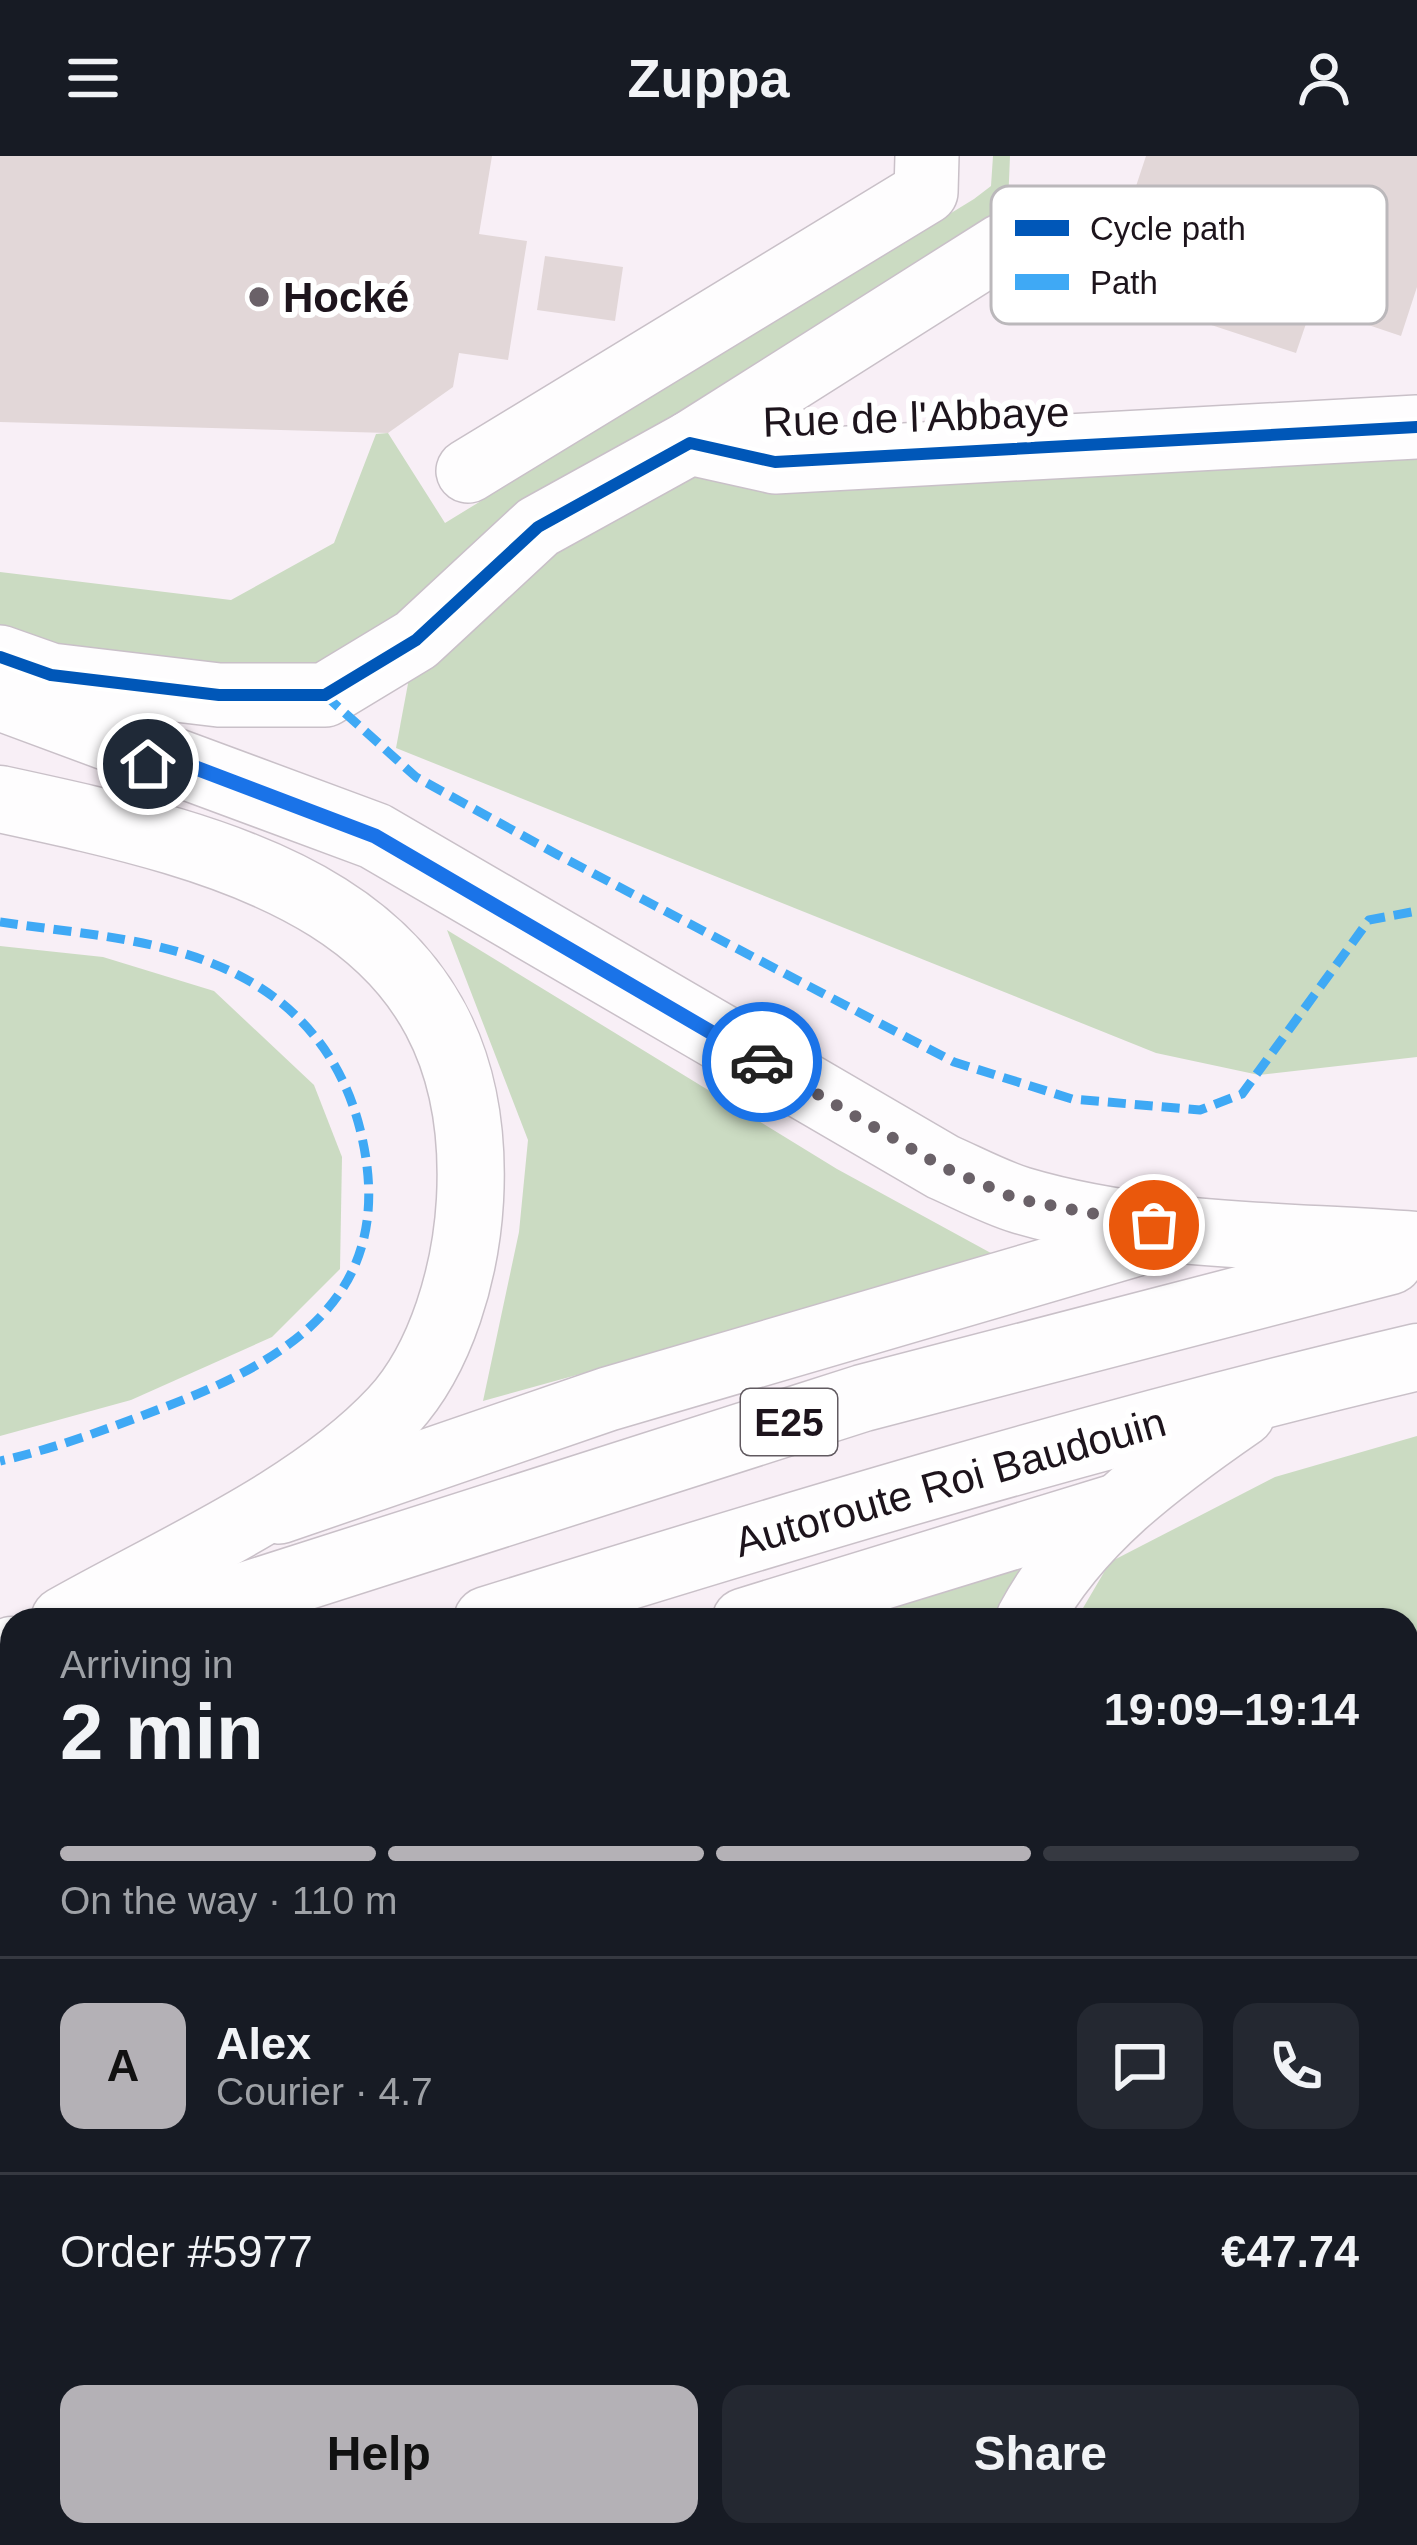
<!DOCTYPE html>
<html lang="en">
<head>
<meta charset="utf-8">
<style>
	body { margin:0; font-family:Helvetica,sans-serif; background:#242831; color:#f1f3f6; height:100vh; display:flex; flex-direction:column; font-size:45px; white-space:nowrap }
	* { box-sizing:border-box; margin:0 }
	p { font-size:39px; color:#9ea1a6 }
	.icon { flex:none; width:66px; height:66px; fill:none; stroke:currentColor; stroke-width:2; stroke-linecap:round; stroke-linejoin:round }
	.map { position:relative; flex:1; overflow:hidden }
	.drawer { position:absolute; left:0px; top:1452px; width:1419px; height:939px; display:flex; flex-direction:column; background:#171b24; border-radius:36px 36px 0 0; box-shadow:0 3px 9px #0004 }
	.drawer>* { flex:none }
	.pin { position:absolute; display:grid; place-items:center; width:102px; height:102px; color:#fff; margin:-51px; border:6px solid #fff; border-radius:50%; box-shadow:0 3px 12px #0007 }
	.courier { position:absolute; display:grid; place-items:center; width:120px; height:120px; margin:-60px; border:9px solid #1a73e8; border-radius:50%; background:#fff; color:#222; box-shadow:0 3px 15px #0007 }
	.overview em { font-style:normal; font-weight:700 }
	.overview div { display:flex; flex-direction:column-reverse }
	.overview { display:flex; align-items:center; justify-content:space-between; height:204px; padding:0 60px }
	h1 { font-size:78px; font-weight:700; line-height:90px }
	.bar { display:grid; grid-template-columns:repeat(4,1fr); gap:18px 12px; align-content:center; height:144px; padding:0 60px }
	.bar i { height:15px; border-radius:9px; background:#363941 }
	.bar .selected { background:#b4b1b6 }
	.bar p { grid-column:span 4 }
	.line { display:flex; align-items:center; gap:30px; padding:0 60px; border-top:3px solid #363941 }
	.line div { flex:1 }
	.round { display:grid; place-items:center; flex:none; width:126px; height:126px; border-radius:24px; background:#242831 }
	.cta { display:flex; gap:24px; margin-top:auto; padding:24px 60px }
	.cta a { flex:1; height:138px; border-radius:24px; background:#b4b1b6; color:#111; font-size:48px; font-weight:700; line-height:138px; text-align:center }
	.cta a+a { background:#242831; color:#f1f3f6 }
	header { display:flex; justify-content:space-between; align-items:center; height:156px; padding:0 60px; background:#171b24; font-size:54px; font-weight:700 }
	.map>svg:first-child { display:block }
	.green { fill:#cbdbc2 }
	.building { fill:#e2d7d8 }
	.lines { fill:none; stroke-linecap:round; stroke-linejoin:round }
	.minor-casing { stroke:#c9c0c8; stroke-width:66 }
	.highway-casing { stroke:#c9c0c8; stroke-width:69 }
	.minor { stroke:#fefdfe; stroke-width:63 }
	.highway { stroke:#fefdfe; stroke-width:66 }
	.quiet { stroke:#3fa9f5; stroke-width:9; stroke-dasharray:18 9; stroke-linecap:butt }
	.cycleway-casing { stroke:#fff; stroke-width:20 }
	.cycleway { stroke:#0057b8; stroke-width:12 }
	.done { stroke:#6a6168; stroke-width:12; stroke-dasharray:0 21.6 }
	.route { stroke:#1a73e8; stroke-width:15 }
	.poi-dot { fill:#6a6168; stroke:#fff; stroke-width:4.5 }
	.labels { text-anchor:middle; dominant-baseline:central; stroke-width:12; stroke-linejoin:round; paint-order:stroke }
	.shield { fill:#fff; stroke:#615a60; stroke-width:3 }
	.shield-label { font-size:39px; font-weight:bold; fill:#1d141c }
	.poi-label { font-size:42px; font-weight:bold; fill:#1d141c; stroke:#fff; text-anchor:start }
	.street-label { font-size:42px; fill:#1d141c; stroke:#fff }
	.key { fill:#fff; stroke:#bbb8bb; stroke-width:3 }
	.key-label { font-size:33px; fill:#1d141c }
</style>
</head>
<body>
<header><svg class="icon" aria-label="menu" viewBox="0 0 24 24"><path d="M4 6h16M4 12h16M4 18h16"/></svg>Zuppa<svg class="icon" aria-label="person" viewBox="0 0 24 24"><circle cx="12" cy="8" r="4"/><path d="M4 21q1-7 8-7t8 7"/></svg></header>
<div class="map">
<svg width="1417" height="2389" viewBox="0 0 1417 2389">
	<rect width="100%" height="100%" fill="#f8eff6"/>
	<g class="green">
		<polygon points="993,0 1010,0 1008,48 996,66 414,463 295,518 0,481 0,416 231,444 334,387 376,278 388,277 445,367 974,43 991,30"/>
		<polygon points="1417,271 1417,901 1259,919 1156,897 396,592 412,506 543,384 722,296"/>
		<polygon points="447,774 837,1013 1000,1102 483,1245 519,1076 528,984"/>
		<polygon points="0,790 103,801 214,835 314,929 342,1001 340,1113 272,1181 131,1244 0,1280"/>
		<polygon points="1417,1280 1417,1667 1407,1672 1407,1464 1076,1464 1110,1406 1275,1321"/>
		<polygon points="1023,1408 1006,1464 833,1464"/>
		<polygon points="12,1691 12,1939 0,1929 0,1695"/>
		<path d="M165,2379H298C256,2389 207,2389 165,2379Z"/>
		<polygon points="614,2379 1032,2379 1019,2389 609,2389"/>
	</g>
	<g class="building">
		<polygon points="0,0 492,0 479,78 527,85 508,204 459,197 453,231 388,277 0,266"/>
		<polygon points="1146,0 1417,0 1417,131 1401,180 1312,150 1296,197 1102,133"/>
		<polygon points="545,100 623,111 615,165 537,154"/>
		<polygon points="1408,2044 1417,2045 1417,2083 1407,2082"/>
	</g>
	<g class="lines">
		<g class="minor-casing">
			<g id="minor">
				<polyline points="690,287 1003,89"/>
				<polyline points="468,315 926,36 927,0"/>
				<polyline points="0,501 51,519 219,539 325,539 416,484 538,371 690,287 775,306 1417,271"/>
				<polyline points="279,1356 608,1243 1188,1073"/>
				<polyline points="744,1464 1125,1347"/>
				<polyline points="1407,1711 1417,1706"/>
				<polyline points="1407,1905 1417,1901"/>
				<polyline points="0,1966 12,1975"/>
				<polyline points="0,2078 12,2099"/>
				<polyline points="107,2379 120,2389"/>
				<polyline points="346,2389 358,2379"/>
			</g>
		</g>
		<g class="highway-casing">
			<g id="highway">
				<path d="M0,541L375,680L943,1011C968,1022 994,1036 1020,1044C1147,1082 1286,1079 1417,1089"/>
				<path d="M0,643C231,693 486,748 470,1044C466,1115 442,1202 393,1255C310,1344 170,1404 64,1464"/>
				<polyline points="169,1464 863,1242 1390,1105"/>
				<path d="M487,1464C795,1368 1103,1275 1417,1201"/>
				<path d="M1029,1464C1076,1375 1161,1313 1242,1257"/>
				<polyline points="0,1501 12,1494"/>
				<polyline points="0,1629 12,1625"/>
			</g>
		</g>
		<use href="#minor" class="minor"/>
		<use href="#highway" class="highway"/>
		<g class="quiet">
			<polyline points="325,539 416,621 558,699 954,906 1072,943 1200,954 1242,938 1369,764 1417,755"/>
			<path d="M0,766C80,778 167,782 240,820C302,852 343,905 360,973C401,1137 292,1204 157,1254C105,1274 53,1293 0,1305"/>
		</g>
		<g class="cycleway-casing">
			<polyline id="cycleway" points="0,501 51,519 219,539 325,539 416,484 538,371 690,287 775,306 1417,271"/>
		</g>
		<use href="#cycleway" class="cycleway"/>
	</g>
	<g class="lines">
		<polyline class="done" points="762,906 943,1011 1017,1043 1154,1069"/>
		<polyline class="route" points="148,608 196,612 375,680 762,906"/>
	</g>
	<circle class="poi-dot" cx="259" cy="141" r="12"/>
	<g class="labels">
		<rect class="shield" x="741" y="1233" width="96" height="66" rx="9"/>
		<g class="shield-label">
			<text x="789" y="1266">E25</text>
		</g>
		<g class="poi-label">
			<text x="283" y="141">Hocké</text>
		</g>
		<g class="street-label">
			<text transform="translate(916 261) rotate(-2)">Rue de l'Abbaye</text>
			<text transform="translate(950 1326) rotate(-16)">Autoroute Roi Baudouin</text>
		</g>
	</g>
	<rect x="991" y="30" width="396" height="138" rx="18" class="key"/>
	<rect x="1015" y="64" width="54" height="16" fill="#0057b8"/>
	<rect x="1015" y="118" width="54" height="16" fill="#3fa9f5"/>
	<g class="key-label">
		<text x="1090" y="84">Cycle path</text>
		<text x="1090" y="138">Path</text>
	</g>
</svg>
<div class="pin" style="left:1154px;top:1069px;background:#ea580c"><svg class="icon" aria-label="bag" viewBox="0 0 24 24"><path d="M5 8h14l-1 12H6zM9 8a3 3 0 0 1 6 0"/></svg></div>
<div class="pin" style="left:148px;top:608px;background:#1f2937"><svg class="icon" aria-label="home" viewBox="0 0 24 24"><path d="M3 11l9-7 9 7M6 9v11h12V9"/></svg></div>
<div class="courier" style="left:762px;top:906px"><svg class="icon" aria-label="car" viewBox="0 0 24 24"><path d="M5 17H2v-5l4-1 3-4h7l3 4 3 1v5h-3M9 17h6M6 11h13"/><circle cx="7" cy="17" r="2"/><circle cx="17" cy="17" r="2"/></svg></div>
<section class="drawer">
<div class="overview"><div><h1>2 min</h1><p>Arriving in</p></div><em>19:09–19:14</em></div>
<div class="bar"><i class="selected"></i><i class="selected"></i><i class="selected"></i><i></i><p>On the way · 110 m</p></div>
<div class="line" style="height:216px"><b class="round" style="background:#b4b1b6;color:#111">A</b><div><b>Alex</b><p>Courier · 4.7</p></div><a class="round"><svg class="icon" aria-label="chat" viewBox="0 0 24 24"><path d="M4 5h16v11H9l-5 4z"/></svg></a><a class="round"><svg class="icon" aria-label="phone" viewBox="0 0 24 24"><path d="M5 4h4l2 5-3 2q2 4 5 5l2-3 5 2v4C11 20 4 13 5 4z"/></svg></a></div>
<div class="line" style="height:156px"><div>Order #5977</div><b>€47.74</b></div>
<div class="cta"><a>Help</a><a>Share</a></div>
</section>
</div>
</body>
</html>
